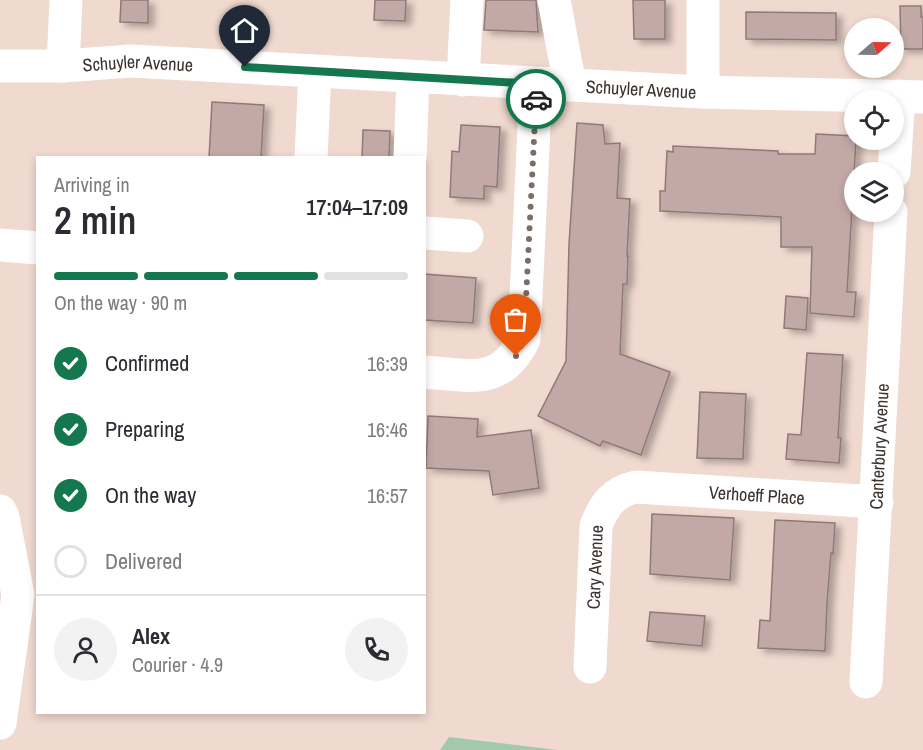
<!DOCTYPE html>
<html lang="en">
<head>
<meta charset="utf-8">
<style>
	body { margin:0; font-family:"Archivo Narrow",sans-serif; background:#f2f2f3; color:#2b2b33; height:100vh; display:flex; flex-direction:column; font-size:22px; white-space:nowrap }
	* { box-sizing:border-box; margin:0 }
	p { font-size:20px; color:#7c7c81 }
	.icon { flex:none; width:33px; height:33px; fill:none; stroke:currentColor; stroke-width:2; stroke-linecap:round; stroke-linejoin:round }
	.map { position:relative; flex:1; overflow:hidden }
	.panel { position:absolute; left:36px; top:156px; width:390px; height:558px; display:flex; flex-direction:column; background:#fff; border-radius:0px; box-shadow:0 3px 9px #0003 }
	.panel>* { flex:none }
	.needle { width:39px; rotate:70deg }
	.tools { position:absolute; left:844px; top:18px; display:grid; gap:12px }
	.tools a { display:grid; place-items:center; width:60px; height:60px; border-radius:50%; background:#fff; box-shadow:0 3px 9px #0003; font-size:30px }
	.pin { position:absolute; display:grid; place-items:center; width:51px; height:51px; color:#fff; margin:-62px -26px; border-radius:50% 50% 50% 0; rotate:-45deg; box-shadow:0 0 6px #0007 }
	.pin .icon { rotate:45deg }
	.courier { position:absolute; display:grid; place-items:center; width:60px; height:60px; margin:-30px; border:4px solid #15774e; border-radius:50%; background:#fff; color:#222; box-shadow:0 2px 8px #0007 }
	.overview em { font-style:normal; font-weight:600 }
	.overview div { display:flex; flex-direction:column-reverse }
	.overview { display:flex; align-items:center; justify-content:space-between; height:102px; padding:0 18px }
	h1 { font-size:39px; font-weight:600; line-height:45px }
	.bar { display:grid; grid-template-columns:repeat(4,1fr); gap:9px 6px; align-content:center; height:72px; padding:0 18px }
	.bar i { height:8px; border-radius:4px; background:#e1e1e2 }
	.bar .active { background:#15774e }
	.bar p { grid-column:span 4 }
	.line { display:flex; align-items:center; gap:15px; padding:0 18px; border-top:2px solid #e1e1e2 }
	.line div { flex:1 }
	.round { display:grid; place-items:center; flex:none; width:63px; height:63px; border-radius:32px; background:#f2f2f3 }
	ol { padding:0 18px; list-style:none }
	li { display:flex; align-items:center; gap:18px; height:66px }
	li p { margin-inline-start:auto }
	li .icon { padding:6px; border-radius:50%; background:#15774e; color:#fff; stroke-width:4 }
	li:last-child { color:#7c7c81 }
	li i { width:33px; height:33px; border:3px solid #e1e1e2; border-radius:50% }
	.map>svg:first-child { display:block }
	.green { fill:#a1caac }
	.building { fill:#c2a9a6; stroke:#907a77; stroke-width:1.5; filter:url(#shadow) }
	.lines { fill:none; stroke-linecap:round; stroke-linejoin:round }
	.minor { stroke:#fff; stroke-width:33 }
	.done { stroke:#7b6d67; stroke-width:6; stroke-dasharray:0 10.8 }
	.route { stroke:#15774e; stroke-width:8 }
	.labels { text-anchor:middle; dominant-baseline:central; stroke-width:6; stroke-linejoin:round; paint-order:stroke }
	.street-label { font-size:18px; fill:#3c332f; stroke:#f0d9cf }
</style>
</head>
<body>
<div class="map">
<svg width="923" height="750" viewBox="0 0 923 750">
	<defs>
		<filter id="shadow"><feDropShadow dx="6" dy="4" stdDeviation="3" flood-color="#0004"/></filter>
	</defs>
	<rect width="100%" height="100%" fill="#f0d9cf"/>
	<polygon class="green" points="449,737 558,750 440,750"/>
	<g class="building">
		<polygon points="121,0 148,0 148,23 120,22"/>
		<polygon points="375,0 406,0 405,21 374,20"/>
		<polygon points="486,0 536,0 538,32 484,30"/>
		<polygon points="633,0 665,0 665,39 634,39"/>
		<polygon points="900,6 921,6 921,17 923,17 923,49 901,49"/>
		<polygon points="746,12 836,13 836,40 746,39"/>
		<polygon points="212,102 264,105 261,158 209,158"/>
		<polygon points="577,123 603,125 605,144 620,143 617,198 630,199 627,256 628,256 627,284 623,284 620,354 670,372 641,455 603,441 600,446 538,416 566,361 569,244"/>
		<polygon points="461,125 500,127 497,187 484,186 484,199 450,197 452,151 459,152"/>
		<polygon points="363,130 390,131 389,158 362,158"/>
		<polygon points="816,134 855,136 856,140 847,292 856,292 854,317 810,313 812,247 781,247 781,217 660,211 660,191 665,191 667,151 673,152 673,146 778,151 778,154 815,154"/>
		<polygon points="424,274 476,278 473,323 424,320"/>
		<polygon points="786,296 808,298 806,330 784,328"/>
		<polygon points="807,353 843,355 838,438 841,438 839,463 786,459 788,434 801,435"/>
		<polygon points="700,392 746,394 743,459 697,458"/>
		<polygon points="428,416 478,419 477,437 531,430 539,488 493,495 489,471 426,468"/>
		<polygon points="652,514 734,518 730,580 650,574"/>
		<polygon points="775,520 835,523 833,554 831,553 827,603 825,651 758,648 760,620 770,621"/>
		<polygon points="650,612 705,616 702,646 647,641"/>
	</g>
	<g class="lines">
		<g class="minor">
			<polyline points="554,0 570,85"/>
			<polyline points="703,0 703,92"/>
			<path id="s1" d="M0,66H63L131,61L703,92L923,97"/>
			<polyline points="63,66 66,0"/>
			<polyline points="463,80 467,0"/>
			<polyline points="311,158 315,71"/>
			<polyline points="410,158 413,77"/>
			<polyline points="894,172 899,96"/>
			<polyline points="424,233 467,236"/>
			<polyline points="0,245 38,248"/>
			<path d="M424,372C469,375 501,387 524,339L536,84"/>
			<polyline points="0,511 3,517 18,595 0,723"/>
			<path id="s2" d="M590,667L596,526C604,505 613,492 636,487L877,502"/>
			<path id="s3" d="M866,682L891,212"/>
		</g>
	</g>
	<g class="lines">
		<polyline class="done" points="516,356 524,339 536,99"/>
		<polyline class="route" points="245,67 536,84 536,99"/>
	</g>
	<g class="labels">
		<g class="street-label">
			<text stroke="none"><textPath href="#s1" startOffset="138">Schuyler Avenue</textPath></text>
			<text stroke="none"><textPath href="#s1" startOffset="642">Schuyler Avenue</textPath></text>
			<text stroke="none"><textPath href="#s3" startOffset="236">Canterbury Avenue</textPath></text>
			<text stroke="none"><textPath href="#s2" startOffset="321">Verhoeff Place</textPath></text>
			<text stroke="none"><textPath href="#s2" startOffset="100">Cary Avenue</textPath></text>
		</g>
	</g>
</svg>
<div class="tools">
<a><svg class="needle" viewBox="-14 -14 28 28"><path d="M0-13l5 13h-10z" fill="#e53935"/><path d="M0 13l5-13h-10z" fill="#7c7c81"/></svg></a>
<a><svg class="icon" aria-label="locate" viewBox="0 0 24 24"><circle cx="12" cy="12" r="6"/><path d="M12 2v4M12 18v4M2 12h4M18 12h4"/></svg></a>
<a><svg class="icon" aria-label="layers" viewBox="0 0 24 24"><path d="M12 4l9 5-9 5-9-5zM3 14l9 5 9-5"/></svg></a>
</div>
<div class="pin" style="left:516px;top:356px;background:#ea580c"><svg class="icon" aria-label="bag" viewBox="0 0 24 24"><path d="M5 8h14l-1 12H6zM9 8a3 3 0 0 1 6 0"/></svg></div>
<div class="pin" style="left:245px;top:67px;background:#1f2937"><svg class="icon" aria-label="home" viewBox="0 0 24 24"><path d="M3 11l9-7 9 7M6 9v11h12V9"/></svg></div>
<div class="courier" style="left:536px;top:99px"><svg class="icon" aria-label="car" viewBox="0 0 24 24"><path d="M5 17H2v-5l4-1 3-4h7l3 4 3 1v5h-3M9 17h6M6 11h13"/><circle cx="7" cy="17" r="2"/><circle cx="17" cy="17" r="2"/></svg></div>
<section class="panel">
<div class="overview"><div><h1>2 min</h1><p>Arriving in</p></div><em>17:04–17:09</em></div>
<div class="bar"><i class="active"></i><i class="active"></i><i class="active"></i><i></i><p>On the way · 90 m</p></div>
<ol>
<li><svg class="icon" aria-label="check" viewBox="0 0 24 24"><path d="M5 12l5 5 9-10"/></svg>Confirmed<p>16:39</p></li>
<li><svg class="icon" aria-label="check" viewBox="0 0 24 24"><path d="M5 12l5 5 9-10"/></svg>Preparing<p>16:46</p></li>
<li><svg class="icon" aria-label="check" viewBox="0 0 24 24"><path d="M5 12l5 5 9-10"/></svg>On the way<p>16:57</p></li>
<li><i></i>Delivered</li>
</ol>
<div class="line" style="height:108px"><a class="round"><svg class="icon" aria-label="person" viewBox="0 0 24 24"><circle cx="12" cy="8" r="4"/><path d="M4 21q1-7 8-7t8 7"/></svg></a><div><b>Alex</b><p>Courier · 4.9</p></div><a class="round"><svg class="icon" aria-label="phone" viewBox="0 0 24 24"><path d="M5 4h4l2 5-3 2q2 4 5 5l2-3 5 2v4C11 20 4 13 5 4z"/></svg></a></div>
</section>
</div>
</body>
</html>
